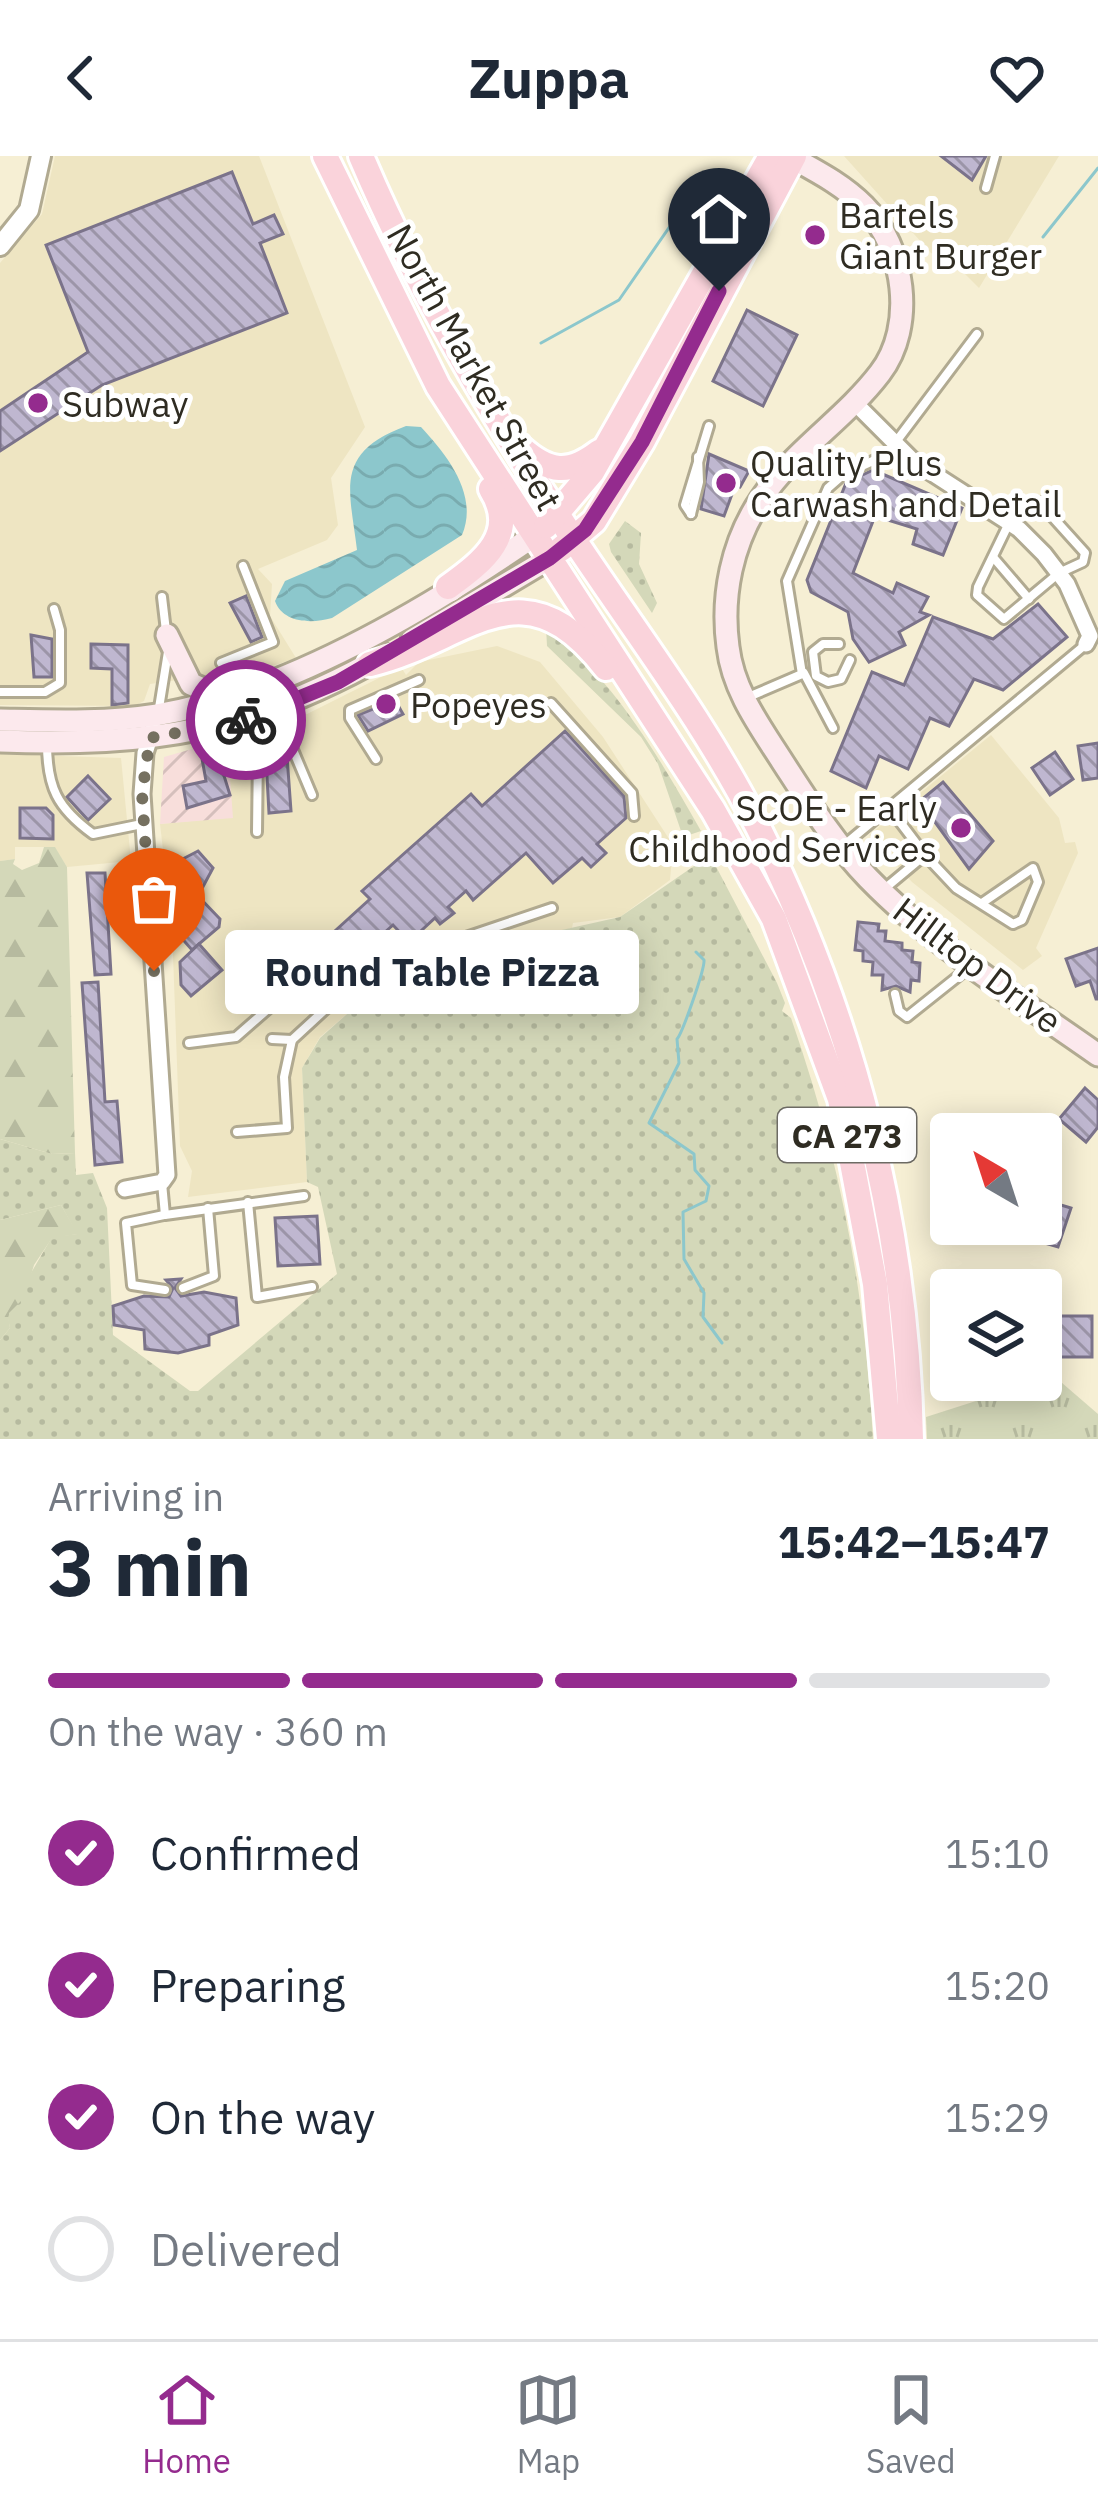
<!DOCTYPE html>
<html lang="en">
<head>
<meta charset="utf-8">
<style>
	body { margin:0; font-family:"IBM Plex Sans",sans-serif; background:#f6f6f7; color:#1f2937; height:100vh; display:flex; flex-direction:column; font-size:45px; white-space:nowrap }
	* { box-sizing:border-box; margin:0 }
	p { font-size:39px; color:#747a83 }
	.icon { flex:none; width:66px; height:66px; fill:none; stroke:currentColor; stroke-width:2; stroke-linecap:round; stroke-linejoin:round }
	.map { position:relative; height:1283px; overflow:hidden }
	.side { display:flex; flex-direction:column; background:#fff; flex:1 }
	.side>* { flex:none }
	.needle { width:78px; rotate:321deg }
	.buttons { position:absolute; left:930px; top:957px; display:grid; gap:24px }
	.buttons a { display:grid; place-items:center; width:132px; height:132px; border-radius:12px; background:#fff; box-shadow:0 6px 30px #0003; font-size:60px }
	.pin { position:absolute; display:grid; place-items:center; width:102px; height:102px; color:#fff; margin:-123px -51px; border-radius:50% 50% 50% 0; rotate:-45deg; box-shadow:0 0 12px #0007 }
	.pin .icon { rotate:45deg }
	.courier { position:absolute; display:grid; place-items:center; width:120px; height:120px; margin:-60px; border:9px solid #942b8e; border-radius:50%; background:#fff; color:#222; box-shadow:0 3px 15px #0007 }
	.bubble { position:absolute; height:84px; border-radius:12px; background:#fff; box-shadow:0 6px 30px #0003; font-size:39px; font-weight:700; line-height:84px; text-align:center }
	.overview em { font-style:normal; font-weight:700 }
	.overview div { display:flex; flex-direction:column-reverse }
	.overview { display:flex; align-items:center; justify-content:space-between; height:204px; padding:0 48px }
	h1 { font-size:78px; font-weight:700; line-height:90px }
	.bar { display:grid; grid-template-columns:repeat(4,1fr); gap:18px 12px; align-content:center; height:144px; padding:0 48px }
	.bar i { height:15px; border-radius:9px; background:#e0e1e3 }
	.bar .selected { background:#942b8e }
	.bar p { grid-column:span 4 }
	ol { padding:0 48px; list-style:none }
	li { display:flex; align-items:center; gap:36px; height:132px }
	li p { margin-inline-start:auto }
	li .icon { padding:12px; border-radius:50%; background:#942b8e; color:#fff; stroke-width:4 }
	li:last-child { color:#747a83 }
	li i { width:66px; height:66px; border:6px solid #e0e1e3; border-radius:50% }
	header { display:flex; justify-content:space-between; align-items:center; height:156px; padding:0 48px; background:#fff; font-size:54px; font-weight:700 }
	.tabs { display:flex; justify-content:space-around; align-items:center; height:168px; border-top:3px solid #e0e1e3; background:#fff; font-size:33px; color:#747a83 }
	.tabs a { display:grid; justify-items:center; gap:6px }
	.tabs .selected { color:#942b8e }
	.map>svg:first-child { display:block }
	.built { fill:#eee5c2 }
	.industrial { fill:url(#industrial-furrows) }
	.grass { fill:url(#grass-dots) }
	.forest { fill:url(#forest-firs) }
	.park { fill:url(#park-tufts) }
	.water { fill:url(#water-waves) }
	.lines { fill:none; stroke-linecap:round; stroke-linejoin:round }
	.stream { stroke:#8cc7cc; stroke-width:3 }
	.building { fill:url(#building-back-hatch); stroke:#7b738a; stroke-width:3 }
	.service-casing { stroke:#b1aa91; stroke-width:14 }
	.minor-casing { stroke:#b1aa91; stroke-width:21 }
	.tertiary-casing { stroke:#b1aa91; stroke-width:24 }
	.secondary-casing { stroke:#b1aa91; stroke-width:27 }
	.primary-casing { stroke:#fff; stroke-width:30 }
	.service { stroke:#fff; stroke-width:8 }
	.minor { stroke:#fff; stroke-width:15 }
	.tertiary { stroke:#fff; stroke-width:18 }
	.secondary { stroke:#fce9ed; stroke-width:21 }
	.primary { stroke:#fad3db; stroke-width:24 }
	.done { stroke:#757060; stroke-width:12; stroke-dasharray:0 21.6 }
	.route { stroke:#942b8e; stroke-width:15 }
	.poi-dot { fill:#942b8e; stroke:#fff; stroke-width:4.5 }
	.labels { text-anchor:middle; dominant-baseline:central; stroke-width:10; stroke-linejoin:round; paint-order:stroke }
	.shield { fill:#fff; stroke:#6d6b64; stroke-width:3 }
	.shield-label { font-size:33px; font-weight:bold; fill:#2f2c22 }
	.poi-label { font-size:36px; fill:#2f2c22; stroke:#fff; text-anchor:start }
	.street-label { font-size:36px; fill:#2f2c22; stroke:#fff }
</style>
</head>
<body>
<header><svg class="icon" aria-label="back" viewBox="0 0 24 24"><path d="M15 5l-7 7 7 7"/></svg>Zuppa<svg class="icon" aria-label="heart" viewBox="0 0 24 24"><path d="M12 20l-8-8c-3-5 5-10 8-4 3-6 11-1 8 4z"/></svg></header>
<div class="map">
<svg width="1098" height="1283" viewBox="0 0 1098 1283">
	<defs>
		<pattern id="industrial-furrows" width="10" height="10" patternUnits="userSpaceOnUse" patternTransform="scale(3)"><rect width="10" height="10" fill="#f8dedb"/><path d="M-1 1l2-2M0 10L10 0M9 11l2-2" fill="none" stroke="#d5bfbc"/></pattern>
		<pattern id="grass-dots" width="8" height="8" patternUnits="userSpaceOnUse" patternTransform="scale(3)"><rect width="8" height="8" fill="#d4d8b9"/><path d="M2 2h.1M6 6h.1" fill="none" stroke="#b6ba9f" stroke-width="1.8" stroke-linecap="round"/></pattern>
		<pattern id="forest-firs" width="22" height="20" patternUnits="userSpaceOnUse" patternTransform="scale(3)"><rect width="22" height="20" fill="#d4d8b9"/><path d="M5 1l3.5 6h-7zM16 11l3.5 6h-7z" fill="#b6ba9f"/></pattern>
		<pattern id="park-tufts" width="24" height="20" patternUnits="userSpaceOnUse" patternTransform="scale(3)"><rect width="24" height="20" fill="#d4d8b9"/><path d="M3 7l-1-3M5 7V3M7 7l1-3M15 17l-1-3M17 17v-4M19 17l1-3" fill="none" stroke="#b6ba9f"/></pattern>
		<pattern id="water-waves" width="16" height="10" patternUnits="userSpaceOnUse" patternTransform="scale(3)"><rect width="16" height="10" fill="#8cc7cc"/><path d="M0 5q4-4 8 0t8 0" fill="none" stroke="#79abaf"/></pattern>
		<pattern id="building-back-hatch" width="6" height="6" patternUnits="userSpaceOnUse" patternTransform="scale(3)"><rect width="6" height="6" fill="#bfb7d0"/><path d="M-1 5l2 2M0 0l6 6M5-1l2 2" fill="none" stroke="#9c95a8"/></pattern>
	</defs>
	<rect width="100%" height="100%" fill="#f6efd4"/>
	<g class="built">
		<polygon points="55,0 259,0 365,271 331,322 338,369 327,384 258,413 272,428 270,460 296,502 222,527 198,521 150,528 144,545 134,550 0,549 0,107 42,58"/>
		<polygon points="844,0 1059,0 979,132 958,111 931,97"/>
		<polygon points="497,490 540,506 603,581 673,689 670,724 620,761 573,767 572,772 450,799 383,827 320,881 302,912 307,1026 188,1041 192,1015 180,990 172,771 160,668 232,661 227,583 307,558 401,511 406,519 419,506"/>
		<polygon points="991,579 1059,662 1065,687 1075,686 1078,697 1036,792 1042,800 1023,814 912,726 869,679"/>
		<polygon points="0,598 121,602 131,705 67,711 55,692 44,691 15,691 15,703 0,705"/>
	</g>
	<polygon class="industrial" points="227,583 233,662 160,668 164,601"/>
	<g class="grass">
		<polygon points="625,365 641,377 639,408 657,447 652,457 611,396 609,388"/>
		<path d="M546,471C614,523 659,601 701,675L689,679L681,675L658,608L641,581L547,490Z"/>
		<path d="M710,699L777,827L785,847L782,855L791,862C841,1005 865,1137 873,1283H0V1184L10,1172L7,1158L52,1081L77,1078L61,1049L0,1064V983L52,998L75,997L76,1019L93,1017L107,1052L113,1179L190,1235H198L337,1118L318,1031L307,1026L302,912L320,882L383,826L398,814L450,799L620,761Z"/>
	</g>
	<g class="forest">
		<polygon points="44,691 55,691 67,711 75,997 52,998 0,983 0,705 15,703 13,708 22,714 39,707"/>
		<polygon points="61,1049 78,1078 52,1082 34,1109 24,1142 8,1158 10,1172 0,1184 0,1064"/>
	</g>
	<polygon class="park" points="1054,1220 1098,1258 1098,1283 927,1283 926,1261"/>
	<path class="water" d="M406,270L421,271C447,299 479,339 462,379L332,462C311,468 283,467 275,445L285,425L357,394C350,334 333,297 406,270Z"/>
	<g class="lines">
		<g class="stream">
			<polyline points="1043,81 1098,12"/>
			<polyline points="541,187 619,144 704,21"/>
			<path d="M696,796L704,804C705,813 682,878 677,883L679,907L649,967L694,998L695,1014L709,1030L706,1045L683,1056L684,1103L704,1137L703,1161L722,1187"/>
		</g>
	</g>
	<g class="building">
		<polygon points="941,0 986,0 972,24"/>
		<polygon points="232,16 253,68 274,59 283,78 260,87 287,157 102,229 0,295 0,255 88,196 46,89"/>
		<polygon points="747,154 797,179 763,250 713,225"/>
		<polygon points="709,298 749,315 740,331 735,330 724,360 701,353"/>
		<polygon points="873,314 962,352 943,399 913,388 917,373 875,360 853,417 893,437 897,427 928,441 920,456 929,459 899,476 905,489 869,506 853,483 848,456 811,436 807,424 846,327"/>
		<polygon points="246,440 262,481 251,486 230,447"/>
		<polygon points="1038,448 1067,481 1003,534 974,523 949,570 930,562 908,613 879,600 866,632 831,615 872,516 904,529 933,461 993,483"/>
		<polygon points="31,479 52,483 52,521 34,521"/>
		<polygon points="91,488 128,489 128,547 112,549 112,513 91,512"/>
		<polygon points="395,544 403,558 368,575 358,559"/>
		<polygon points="565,575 624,640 626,662 597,688 606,697 591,711 582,702 553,727 526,697 473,744 466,735 448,751 454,757 440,768 435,762 409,786 393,769 303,849 281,824 370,743 362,735 471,638 482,650"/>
		<polygon points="1098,587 1098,622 1083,624 1078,590"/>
		<polygon points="216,594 230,639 187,652 183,630 206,625 201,597"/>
		<polygon points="1055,596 1073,623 1050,639 1032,612"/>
		<polygon points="287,600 291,655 269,657 266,602"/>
		<polygon points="88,620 110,643 88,664 67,641"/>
		<polygon points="943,626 993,685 969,713 927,655 923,658 915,649"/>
		<polygon points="20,652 46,652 53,659 53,683 20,682"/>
		<polygon points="198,695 213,712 198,740 220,763 219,771 192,794 178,778 176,751 185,743 175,731 173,708"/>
		<polygon points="87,717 105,717 111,818 95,819"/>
		<polygon points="858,766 879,768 878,775 886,775 885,785 902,787 902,794 913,795 912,806 920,807 919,825 911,824 910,836 896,830 882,834 883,819 872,819 873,806 863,805 863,795 855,794"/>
		<polygon points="199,788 222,814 191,840 181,829 180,806"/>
		<polygon points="1098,792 1098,843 1096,843 1090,825 1076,830 1066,803"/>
		<polygon points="98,826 105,946 117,945 122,1006 95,1009 82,827"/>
		<polygon points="1085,932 1098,944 1098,971 1086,986 1059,963"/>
		<polygon points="1041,1043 1071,1052 1058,1091 1014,1078 1017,1068 1041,1068"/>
		<polygon points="317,1060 320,1108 278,1110 275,1062"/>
		<polygon points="181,1123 175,1132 181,1140 204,1136 236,1142 238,1169 209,1179 209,1189 178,1197 145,1193 144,1174 114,1169 113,1150 144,1140 169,1141 173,1132 166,1124"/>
		<rect x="1047" y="1160" width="45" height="41"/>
	</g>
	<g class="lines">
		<g class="service-casing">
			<g id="service">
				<polyline points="986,32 995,0"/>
				<polygon points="1030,345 1039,346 1085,397 1083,406 1059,417 1004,463 977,439 978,431 1009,367"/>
				<polyline points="691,358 685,349 709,270"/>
				<polyline points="691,358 699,326 698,301"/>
				<polyline points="993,401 1029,443"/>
				<polyline points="162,441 166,475"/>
				<polyline points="839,488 823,488 813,496 816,520 828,526 841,523 850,504"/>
				<polyline points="221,507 273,486 243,410"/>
				<polyline points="804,517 833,572"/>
				<polyline points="0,536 45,536 60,527 60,474 54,453"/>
				<polyline points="746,542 802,518 787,425 828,332 844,318 886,299 977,178"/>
				<polyline points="551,547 632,637 634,660"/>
				<polyline points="159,552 168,496"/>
				<path d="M47,587C47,631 57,652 93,678L142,668"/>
				<polyline points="376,603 350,562 350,554 419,524"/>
				<polyline points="900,666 925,699"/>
				<polyline points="257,676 258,595 291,589 312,639"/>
				<polyline points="843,690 1085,489"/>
				<polyline points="883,734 925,699 956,732 1013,768 1022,764 1038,726 1033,712 982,747"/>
				<polyline points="895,838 899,855 907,861 971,810"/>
				<polyline points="272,883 292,884"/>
				<polyline points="189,887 236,881 284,839"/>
				<polyline points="237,976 287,972 284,921 292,884 368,814 552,752"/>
				<polyline points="162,1027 165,1059 304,1040"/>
				<polyline points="248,1046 257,1141 312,1131"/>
				<polyline points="164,1059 126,1067 132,1129 165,1134"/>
				<polyline points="183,1132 214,1120 208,1052"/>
			</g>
		</g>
		<g class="minor-casing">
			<g id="minor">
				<polyline points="853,245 912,304 1019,373 1044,398 1067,428 1090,480 1086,488"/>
				<polyline points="125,1033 162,1026 167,1019 142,638 145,597 153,572"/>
			</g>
		</g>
		<g class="tertiary-casing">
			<polyline id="tertiary" points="0,90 29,54 41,0"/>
		</g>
		<g class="secondary-casing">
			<g id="secondary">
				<path d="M789,0C816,15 842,28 864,50C905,91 916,170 880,217C845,263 793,295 761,343C732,386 721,440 728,491C733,534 759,569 782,605C808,645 834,687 868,722C935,791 1020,844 1098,899"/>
				<polyline points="167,479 191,528 205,534 230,530"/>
				<polyline points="412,484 550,402"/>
				<path d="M0,564C52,565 105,567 156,559C285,538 428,453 535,379"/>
				<path d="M0,585C153,590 250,576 385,499"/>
			</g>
		</g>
		<g class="primary-casing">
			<g id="primary">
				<polyline points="325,0 438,230 713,654 774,763 840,943 875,1128 889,1283"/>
				<path d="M361,0C414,125 483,245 557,358C624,462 703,561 758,671C853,861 907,1071 911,1283"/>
				<path d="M521,292C549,317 569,319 599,296"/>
				<polyline points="546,370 592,316 771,0"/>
				<polyline points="561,393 594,365 642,286 794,0"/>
				<path d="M448,431C484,405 519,378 491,333"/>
				<path d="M370,508C468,485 520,402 606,512"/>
			</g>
		</g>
		<use href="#service" class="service"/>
		<use href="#minor" class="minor"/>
		<use href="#tertiary" class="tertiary"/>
		<use href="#secondary" class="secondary"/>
		<use href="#primary" class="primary"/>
	</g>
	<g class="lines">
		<polyline class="done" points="154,815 142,638 150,582 246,564"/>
		<polyline class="route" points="246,564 338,526 550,402 585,374 642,286 719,135"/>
	</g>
	<g class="poi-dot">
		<circle cx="815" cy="79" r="12"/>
		<circle cx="38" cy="247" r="12"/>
		<circle cx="726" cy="327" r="12"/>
		<circle cx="386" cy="548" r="12"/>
		<circle cx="961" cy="672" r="12"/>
	</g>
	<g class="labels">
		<rect class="shield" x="778" y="952" width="138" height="54" rx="9"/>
		<g class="shield-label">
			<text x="847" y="979">CA 273</text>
		</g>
		<g class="poi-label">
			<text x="839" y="58">Bartels<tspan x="839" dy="41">Giant Burger</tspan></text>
			<text x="62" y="247">Subway</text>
			<text x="750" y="306">Quality Plus<tspan x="750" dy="41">Carwash and Detail</tspan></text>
			<text x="410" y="548">Popeyes</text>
			<text x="937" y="651" text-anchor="end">SCOE - Early<tspan x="937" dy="41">Childhood Services</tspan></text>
		</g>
		<g class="street-label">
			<text transform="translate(475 211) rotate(61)">North Market Street</text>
			<text transform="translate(978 809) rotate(37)">Hilltop Drive</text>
		</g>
	</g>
</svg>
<div class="buttons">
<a><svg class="needle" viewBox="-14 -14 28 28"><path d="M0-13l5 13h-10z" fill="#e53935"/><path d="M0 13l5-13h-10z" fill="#747a83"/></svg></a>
<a><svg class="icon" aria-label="layers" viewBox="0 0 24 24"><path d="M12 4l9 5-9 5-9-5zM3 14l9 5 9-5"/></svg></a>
</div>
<div class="pin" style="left:154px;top:815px;background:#ea580c"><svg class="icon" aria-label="bag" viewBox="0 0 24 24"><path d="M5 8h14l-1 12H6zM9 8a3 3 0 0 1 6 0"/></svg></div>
<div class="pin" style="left:719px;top:135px;background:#1f2937"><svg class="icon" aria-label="home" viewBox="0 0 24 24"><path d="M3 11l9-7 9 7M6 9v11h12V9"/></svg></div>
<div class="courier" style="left:246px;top:564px"><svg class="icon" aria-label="bike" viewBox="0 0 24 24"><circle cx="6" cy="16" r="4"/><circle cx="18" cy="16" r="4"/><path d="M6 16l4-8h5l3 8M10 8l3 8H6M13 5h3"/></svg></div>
<div class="bubble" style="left:225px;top:774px;width:414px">Round Table Pizza</div>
</div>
<section class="side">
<div class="overview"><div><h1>3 min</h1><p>Arriving in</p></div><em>15:42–15:47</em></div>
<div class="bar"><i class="selected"></i><i class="selected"></i><i class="selected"></i><i></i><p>On the way · 360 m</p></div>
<ol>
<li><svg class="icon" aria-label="check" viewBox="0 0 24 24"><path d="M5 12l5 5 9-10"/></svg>Confirmed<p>15:10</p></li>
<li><svg class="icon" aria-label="check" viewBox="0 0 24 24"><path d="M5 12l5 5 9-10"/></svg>Preparing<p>15:20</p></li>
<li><svg class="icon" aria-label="check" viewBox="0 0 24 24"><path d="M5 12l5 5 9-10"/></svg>On the way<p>15:29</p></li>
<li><i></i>Delivered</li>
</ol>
</section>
<nav class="tabs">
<a class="selected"><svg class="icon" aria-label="home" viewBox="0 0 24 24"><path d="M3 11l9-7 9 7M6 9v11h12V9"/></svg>Home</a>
<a><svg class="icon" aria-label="map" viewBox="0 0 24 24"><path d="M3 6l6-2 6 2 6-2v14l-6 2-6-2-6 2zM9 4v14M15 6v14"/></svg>Map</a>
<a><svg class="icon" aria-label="saved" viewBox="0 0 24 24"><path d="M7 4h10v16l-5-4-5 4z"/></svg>Saved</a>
</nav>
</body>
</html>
